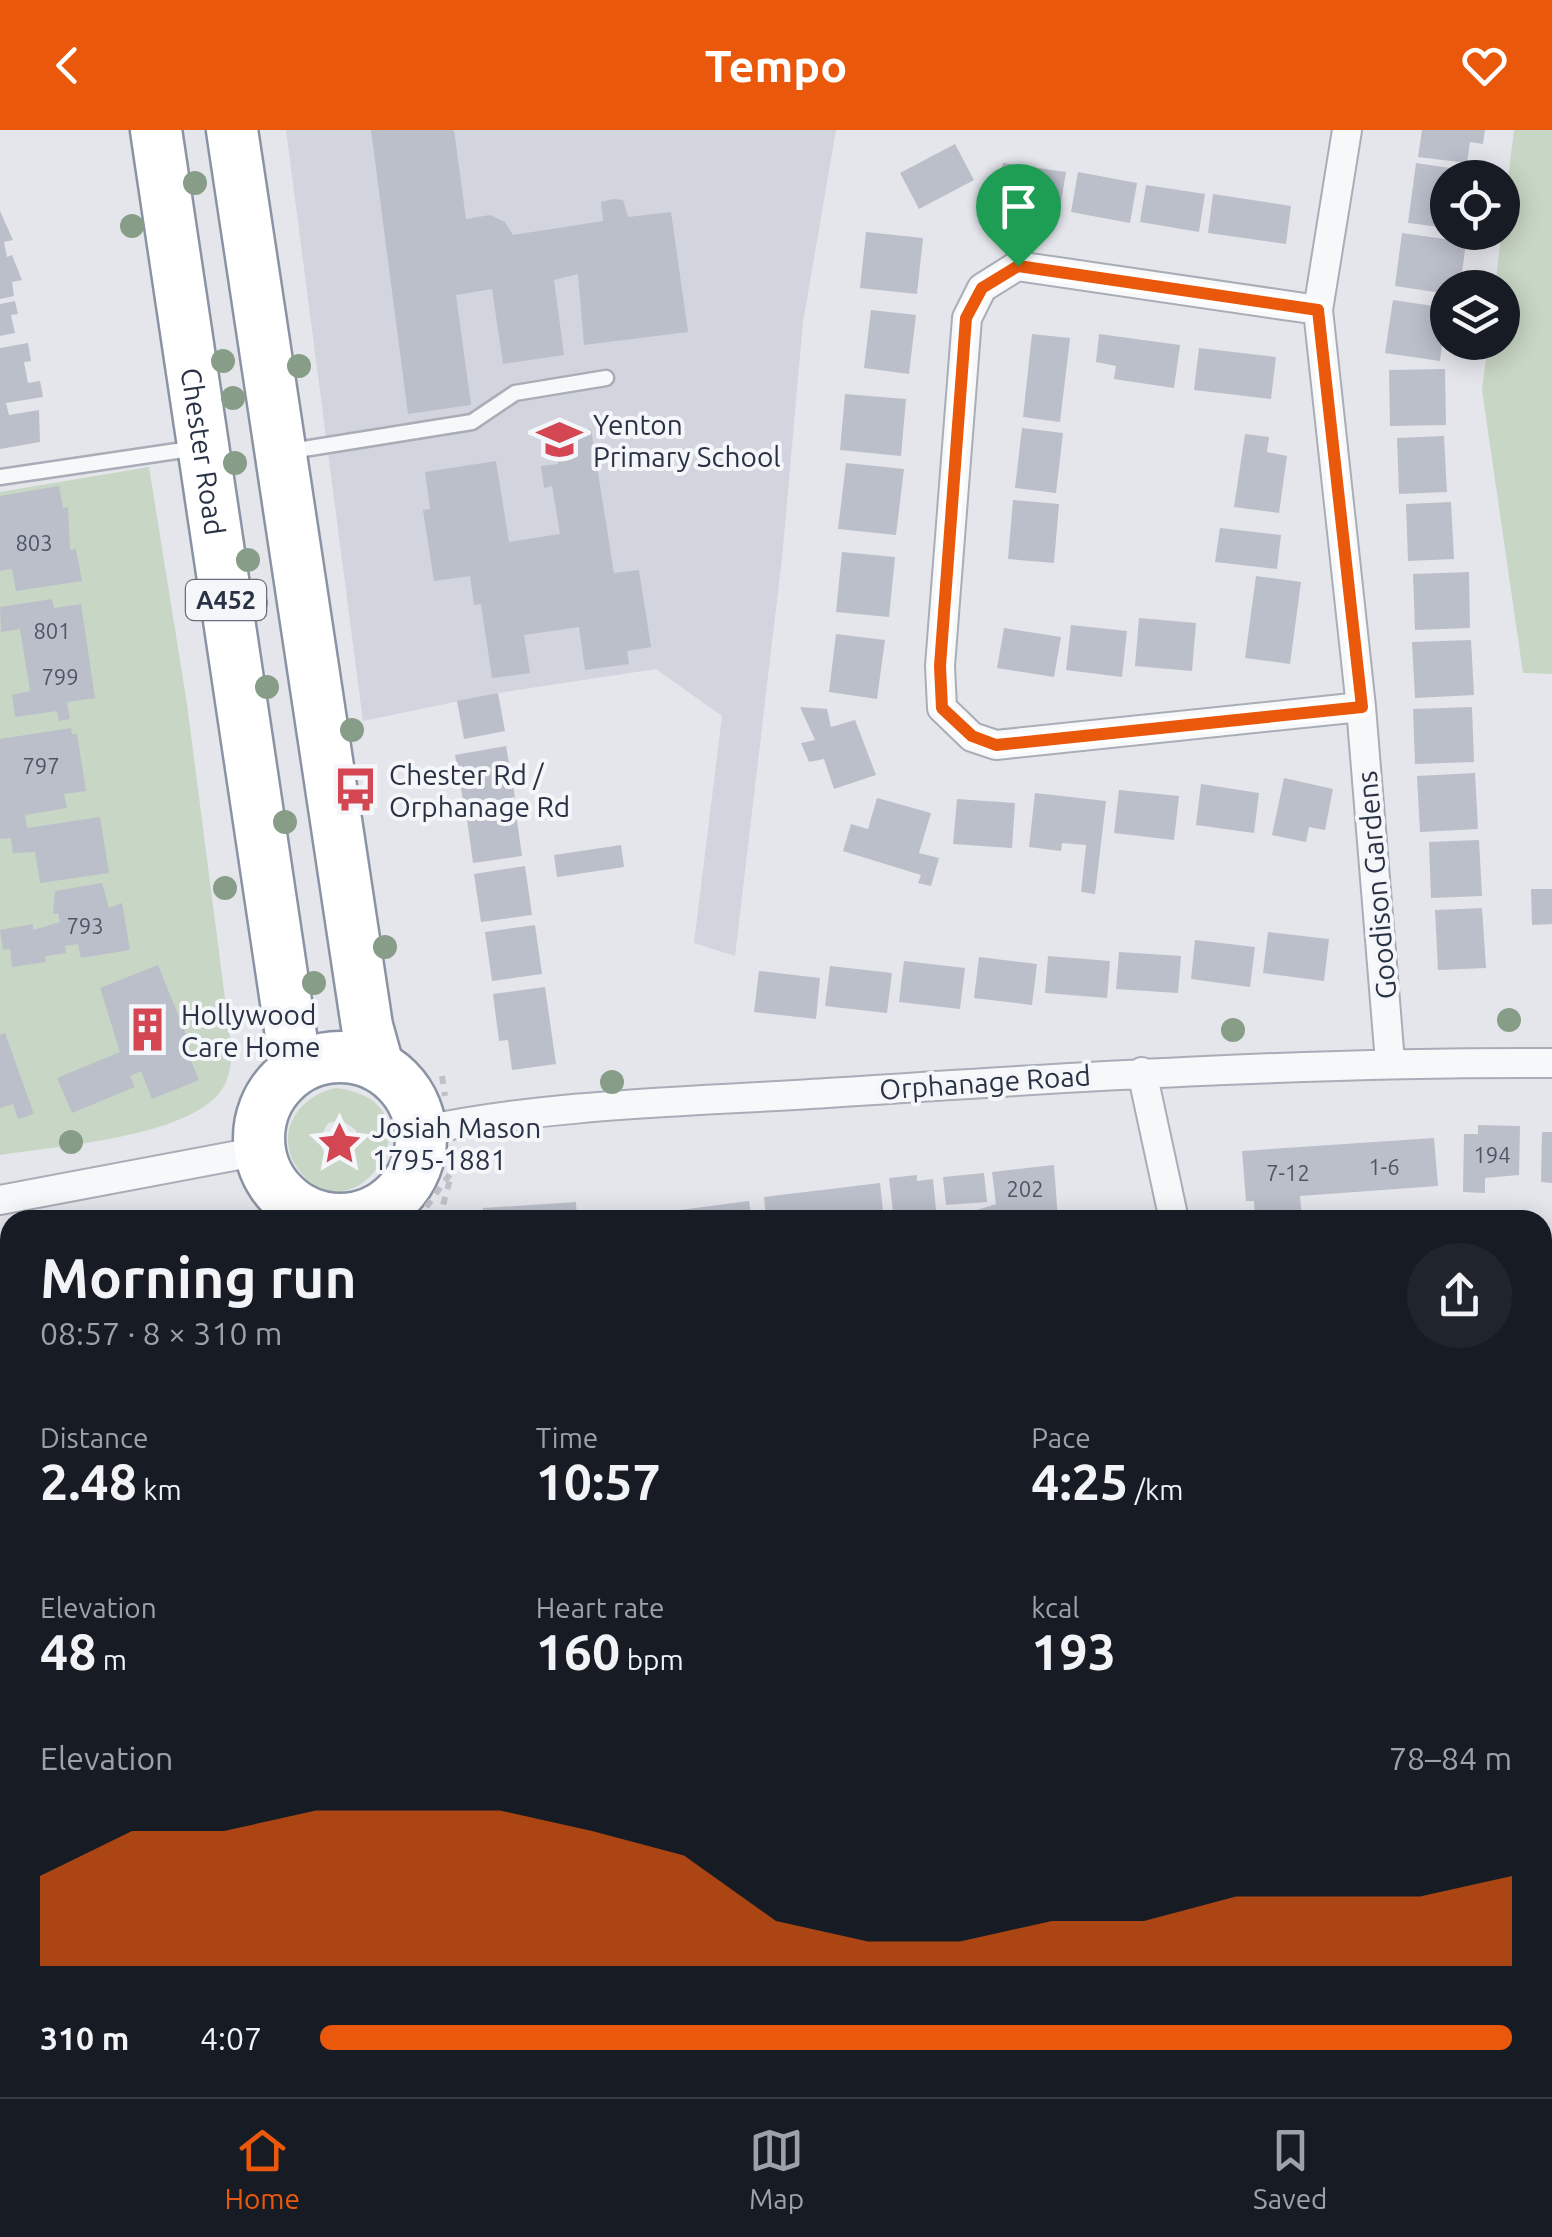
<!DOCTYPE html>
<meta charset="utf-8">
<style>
:root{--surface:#171b24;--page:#20242c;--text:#f1f3f6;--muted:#9ea1a6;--line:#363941;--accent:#ea580c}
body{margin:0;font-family:Ubuntu,sans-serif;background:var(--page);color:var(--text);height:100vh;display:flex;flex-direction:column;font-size:38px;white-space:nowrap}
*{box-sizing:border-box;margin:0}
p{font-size:32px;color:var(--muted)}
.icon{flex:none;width:55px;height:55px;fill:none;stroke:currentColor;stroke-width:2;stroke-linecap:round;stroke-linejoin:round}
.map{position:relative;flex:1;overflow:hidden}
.details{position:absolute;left:0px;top:1080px;width:1552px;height:888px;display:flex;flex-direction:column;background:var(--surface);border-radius:30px 30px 0 0;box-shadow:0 5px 25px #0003}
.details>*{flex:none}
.controls{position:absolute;left:1430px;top:30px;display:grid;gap:20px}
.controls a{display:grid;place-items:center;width:90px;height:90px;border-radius:50%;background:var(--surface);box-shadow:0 5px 25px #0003;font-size:50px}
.pin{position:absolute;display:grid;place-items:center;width:85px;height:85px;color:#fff;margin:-102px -42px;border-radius:50% 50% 50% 0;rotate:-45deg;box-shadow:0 0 10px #0007}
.pin .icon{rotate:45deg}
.round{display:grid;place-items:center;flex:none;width:105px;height:105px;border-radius:52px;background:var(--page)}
.head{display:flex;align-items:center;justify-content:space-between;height:170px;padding:0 40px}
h1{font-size:55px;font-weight:700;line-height:75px}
.metrics{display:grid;grid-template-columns:repeat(3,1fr);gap:15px;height:170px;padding:10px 40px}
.metrics div{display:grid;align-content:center}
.metrics b{font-size:50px;font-weight:700}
.metrics small{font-size:28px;font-weight:400}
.metrics p{font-size:28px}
.chart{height:280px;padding:20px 40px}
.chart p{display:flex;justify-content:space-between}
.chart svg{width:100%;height:180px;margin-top:10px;fill:var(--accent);opacity:.7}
ul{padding:0 40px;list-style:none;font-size:32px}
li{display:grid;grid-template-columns:160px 120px 1fr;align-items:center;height:75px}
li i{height:25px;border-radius:12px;background:var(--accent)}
header{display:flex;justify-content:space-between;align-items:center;height:130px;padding:0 40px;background:var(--accent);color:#fff;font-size:45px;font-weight:700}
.tab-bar{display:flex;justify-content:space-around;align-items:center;height:140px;border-top:2px solid var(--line);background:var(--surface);font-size:28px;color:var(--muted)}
.tab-bar a{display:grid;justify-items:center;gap:5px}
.tab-bar .active{color:var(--accent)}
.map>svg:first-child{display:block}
.built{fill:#d2d5de}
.green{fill:#c8d6c5;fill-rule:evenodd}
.building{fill:#bbbfca}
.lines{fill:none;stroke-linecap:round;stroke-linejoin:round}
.lane-casing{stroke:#a8adb7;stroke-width:19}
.street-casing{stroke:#a8adb7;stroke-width:32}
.highway-casing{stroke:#8a93a3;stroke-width:55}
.path{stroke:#bec1c7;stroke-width:6;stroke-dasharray:8 8;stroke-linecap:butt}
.lane{stroke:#f7f8fa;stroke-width:14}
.street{stroke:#f7f8fa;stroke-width:28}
.highway{stroke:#fff;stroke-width:50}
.tree{fill:#889d88}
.route-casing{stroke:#fff;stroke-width:20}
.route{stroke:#ea580c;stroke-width:12}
.labels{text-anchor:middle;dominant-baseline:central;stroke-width:8;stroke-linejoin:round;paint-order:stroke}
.number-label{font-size:22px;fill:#4e5666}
.shield{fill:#f4f6f9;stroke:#676e7b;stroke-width:2.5}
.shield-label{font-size:25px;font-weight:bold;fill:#2a3345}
.poi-label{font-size:28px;fill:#2a3345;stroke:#f4f6f9;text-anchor:start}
.street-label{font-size:28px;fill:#2a3345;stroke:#f4f6f9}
</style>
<header><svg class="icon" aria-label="back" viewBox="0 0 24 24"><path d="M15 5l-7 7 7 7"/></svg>Tempo<svg class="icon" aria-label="heart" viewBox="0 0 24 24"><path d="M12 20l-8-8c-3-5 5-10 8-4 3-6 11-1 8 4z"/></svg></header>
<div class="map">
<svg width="1552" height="1967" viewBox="0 0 1552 1967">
<rect width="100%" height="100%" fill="#e4e6ec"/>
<path class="built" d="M286,0H836L803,192L782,428L735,826L694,813L722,586L656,539L498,563L363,591Z"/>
<path class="green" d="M1514,0H1552V544L1523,543L1482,260L1488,213L1502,212V158L1495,157Z
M149,337L187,574L232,923C230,939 229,953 217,966C176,1008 57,1016 0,1025V362Z
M336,958C450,972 354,1117 298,1039C273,1004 298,966 336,958ZM341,990L356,1000L358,1013L352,1024L334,1028L323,1021L319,1009L328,993Z
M0,1252L5,1270L10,1273V1311L0,1333Z
M10,1528V1768L0,1751V1530Z
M0,1788L10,1814V1958H65L70,1967H0Z
M90,1958H390L392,1967H111L110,1958L91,1961Z"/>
<path class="building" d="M371,0H454L466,89L490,85L505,92L513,105L603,91L601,72L613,69L623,70L628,87L671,82L688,202L584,215L578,144L554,150L564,225L503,234L492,159L456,165L471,275L408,284Z
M1422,0H1485L1483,14L1470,12L1467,33L1418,27Z
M955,14L974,50L919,79L900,43Z
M1003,33L1066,42L1059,84L996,75Z
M1416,33L1464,40L1463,48H1448V98L1408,93Z
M1078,42L1137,53L1130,93L1071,82Z
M1146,55L1205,64L1199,102L1140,92Z
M1213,64L1291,76L1286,114L1208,103Z
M0,81L13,110L4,112L7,127L12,125L22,150L12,152L14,166L0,169Z
M866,102L923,108L917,164L860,158Z
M1402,103L1466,112L1460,158H1448V164L1395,156Z
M1393,170L1447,178L1440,231L1385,223Z
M15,171L18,184L11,185L15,203L0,206V174Z
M871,180L916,185L909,244L864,238Z
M1032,204L1070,208L1060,292L1023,287Z
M1099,204L1180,215L1174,258L1114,249L1116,236L1096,232Z
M28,213L31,231L24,232L28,253L40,251L43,267L6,273L9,285L39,280L40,312L0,319V218Z
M1199,218L1276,227L1271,269L1194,260Z
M1445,239L1446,295L1390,296L1389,240Z
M845,264L906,269L901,326L840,320Z
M1022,298L1063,303L1056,363L1015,358Z
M591,299L614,443L639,440L651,517L627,521L629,534L585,540L579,497L524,505L530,543L492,548L481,474L474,475L470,446L434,451L423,380L430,379L425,342L496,331L509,412L560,404L552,356L544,358L541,336L558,334L554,305Z
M1245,304L1269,307L1267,322L1287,326L1279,383L1234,377Z
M1444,306L1447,362L1399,364L1397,308Z
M846,333L904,339L896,405L838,399Z
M59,356L63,378L68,377L70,420L76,419L82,451L16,461L12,439L0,441V366Z
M1013,370L1059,374L1054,433L1008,429Z
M1451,372L1454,429L1408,431L1406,374Z
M1220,398L1281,405L1277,439L1215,432Z
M842,422L895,427L889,487L836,482Z
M1469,442L1470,498L1415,500L1413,444Z
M1256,446L1301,452L1290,534L1245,528Z
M52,469L54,478L81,474L95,568L67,572L70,589L59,591L57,581L15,587L12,565L30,561L20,499L1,502L0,477Z
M1139,488L1196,493L1192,541L1135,536Z
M1071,495L1127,501L1122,547L1066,540Z
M1004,498L1061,507L1054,547L997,538Z
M836,504L885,510L877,569L829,562Z
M1471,510L1474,565L1415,568L1412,512Z
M498,563L505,601L464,609L457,571Z
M800,577L827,579L831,597L855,590L876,645L834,659L824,629L809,632L801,613L815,610Z
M1472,577L1474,632L1415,634L1413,579Z
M71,598L72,604H77L86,661L64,664L67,678L25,685L27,698L100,687L109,743L40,753L35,722L13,723L11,708L0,709V609Z
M506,616L515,667L464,676L455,625Z
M1475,643L1478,699L1420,702L1417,646Z
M1284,648L1333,659L1325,700L1309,697L1306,712L1272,705Z
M1201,654L1259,663L1254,703L1196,695Z
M1119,660L1179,666L1174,710L1114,703Z
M1035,663L1106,671L1095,764L1081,762L1086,715L1062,713L1061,721L1029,717Z
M877,668L931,683L919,723L939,728L931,756L918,753L921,745L843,721L851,694L868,699Z
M957,669L1015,673L1012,718L953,714Z
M515,676L522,726L473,733L466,682Z
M1479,710L1482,766L1431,768L1429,712Z
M621,715L624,737L557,747L554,725Z
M525,736L532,785L481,792L474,744Z
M102,753L109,778L122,773L130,820L81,828L78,814L65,816L66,823L45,826L46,832L12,837L10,819L3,820L0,800L33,794V800L60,792L58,783L53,784L55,761Z
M1531,759H1552V794L1532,795Z
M1482,778L1486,838L1438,840L1435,780Z
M535,795L542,844L492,851L485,802Z
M1268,802L1329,809L1324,851L1263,843Z
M1195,810L1255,817L1250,857L1191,849Z
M1119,822L1181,826L1178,863L1116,859Z
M1048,826L1110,831L1107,868L1045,863Z
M979,827L1037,834L1032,875L974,868Z
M904,831L965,838L960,879L899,872Z
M158,835L190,914L185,916L199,950L152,969L141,941L130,946L135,957L72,983L57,948L120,922L100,858Z
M830,836L892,843L887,883L825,876Z
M759,841L820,848L816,889L754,882Z
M545,857L556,934L512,940L508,910L499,911L493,864Z
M5,903L34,984L18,989L13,974L0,978V905Z
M1478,995L1520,996L1519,1045L1485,1048V1063L1463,1062L1464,1004H1478Z
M1542,1002H1552V1053L1541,1052Z
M1434,1008L1438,1056L1300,1066L1302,1090H1255L1254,1071H1246L1242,1021Z
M1054,1035L1058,1090H972L971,1082L996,1074L992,1042Z
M984,1043L987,1072L946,1075L943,1047Z
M917,1045V1051L933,1049L937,1090H894L889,1048Z
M880,1053L884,1090H766L764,1067Z
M749,1071L752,1090H682L680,1080Z
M576,1072L577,1090H484L483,1078Z
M655,1081L656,1087L674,1085V1090H602Z
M1552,1914V1957L1542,1959V1916Z
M226,1958H353L354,1967H219L218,1959Z
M630,1958H686L687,1964L714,1958L716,1967H622L621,1960Z
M1192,1958H1286L1288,1967H1194Z
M1438,1958H1541L1542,1959L1504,1967H1439Z"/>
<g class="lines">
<defs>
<path id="lane" d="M291,321L472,292L515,263L606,248
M0,347L197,318
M0,1210L10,1216
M558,1958L560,1967"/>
<path id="street" d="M1347,0L1318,180L1361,577L1390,932
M1318,180L1017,136L982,158L967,188L940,536L942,578L972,607L996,615L1361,577
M1142,942L1174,1090
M421,1001C553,973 692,972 827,963C1069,947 1309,932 1552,933
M0,1070L260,1021
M1358,1958L1360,1967"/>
<g id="highway">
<path id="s1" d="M156,0L296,939"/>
<path d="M232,0L367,896L378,936"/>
<circle cx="340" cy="1008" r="81"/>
<path d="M431,1958L433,1967"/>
<path d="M504,1958L505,1967"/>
</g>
</defs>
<use href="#lane" class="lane-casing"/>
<use href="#street" class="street-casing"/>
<use href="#highway" class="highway-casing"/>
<path class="path" d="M442,946L445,966
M417,1090L453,1040L451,1023
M439,1090L451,1046
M0,1245L10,1253
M0,1347L10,1325
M0,1773L10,1795
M75,1958L79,1967"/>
<use href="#lane" class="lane"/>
<use href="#street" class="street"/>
<use href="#highway" class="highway"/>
</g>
<g class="tree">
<circle cx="195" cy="53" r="12"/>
<circle cx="132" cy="96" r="12"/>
<circle cx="223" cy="231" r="12"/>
<circle cx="299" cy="236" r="12"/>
<circle cx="233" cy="268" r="12"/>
<circle cx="235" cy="333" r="12"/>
<circle cx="248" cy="430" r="12"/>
<circle cx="256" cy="473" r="12"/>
<circle cx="267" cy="557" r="12"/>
<circle cx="352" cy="600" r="12"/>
<circle cx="285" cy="692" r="12"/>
<circle cx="225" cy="758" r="12"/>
<circle cx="385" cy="817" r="12"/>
<circle cx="314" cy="853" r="12"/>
<circle cx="1509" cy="890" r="12"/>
<circle cx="1233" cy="900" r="12"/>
<circle cx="612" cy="952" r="12"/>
<circle cx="71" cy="1012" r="12"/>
</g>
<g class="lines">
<defs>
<path id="route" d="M1018,136L1318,180L1362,577L996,615L972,606L942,578L940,536L966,188L982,158Z"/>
</defs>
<use href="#route" class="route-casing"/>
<use href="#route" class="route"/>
</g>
<defs>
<symbol id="school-bare" viewBox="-9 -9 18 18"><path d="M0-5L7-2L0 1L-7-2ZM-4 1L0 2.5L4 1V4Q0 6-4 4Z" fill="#d34652" stroke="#f4f6f9" stroke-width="2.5" paint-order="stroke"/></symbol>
<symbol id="bus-bare" viewBox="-9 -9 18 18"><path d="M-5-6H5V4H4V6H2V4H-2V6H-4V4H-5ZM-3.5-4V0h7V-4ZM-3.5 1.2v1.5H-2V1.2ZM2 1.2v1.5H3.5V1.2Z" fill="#d34652" stroke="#f4f6f9" stroke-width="2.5" paint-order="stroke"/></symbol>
<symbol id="building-bare" viewBox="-9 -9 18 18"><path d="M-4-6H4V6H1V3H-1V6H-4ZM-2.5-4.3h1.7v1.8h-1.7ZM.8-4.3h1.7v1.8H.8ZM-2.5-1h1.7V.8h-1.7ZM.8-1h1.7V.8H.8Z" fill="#d34652" stroke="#f4f6f9" stroke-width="2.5" paint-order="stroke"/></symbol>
<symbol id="sight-bare" viewBox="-9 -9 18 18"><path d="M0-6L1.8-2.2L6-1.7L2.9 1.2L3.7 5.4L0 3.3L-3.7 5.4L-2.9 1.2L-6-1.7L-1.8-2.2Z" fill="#d34652" stroke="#f4f6f9" stroke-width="2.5" paint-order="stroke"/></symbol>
</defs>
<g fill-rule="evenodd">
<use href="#school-bare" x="528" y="278" width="63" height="63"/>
<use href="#bus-bare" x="324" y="628" width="63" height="63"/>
<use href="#building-bare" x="116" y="868" width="63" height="63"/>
<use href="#sight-bare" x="308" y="982" width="63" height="63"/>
</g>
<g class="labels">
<g class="number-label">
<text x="34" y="412">803</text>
<text x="52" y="500">801</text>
<text x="60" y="546">799</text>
<text x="41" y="635">797</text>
<text x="85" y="795">793</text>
<text x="1492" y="1024">194</text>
<text x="1384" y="1036">1-6</text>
<text x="1288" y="1042">7-12</text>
<text x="1025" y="1058">202</text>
</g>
<rect class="shield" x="186" y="450" width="80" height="40" rx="8"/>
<g class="shield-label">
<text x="226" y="470">A452</text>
</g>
<g class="poi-label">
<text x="593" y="294">Yenton<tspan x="593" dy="32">Primary School</tspan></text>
<text x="389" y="644">Chester Rd /<tspan x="389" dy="32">Orphanage Rd</tspan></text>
<text x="181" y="884">Hollywood<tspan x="181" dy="32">Care Home</tspan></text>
<text x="372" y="997">Josiah Mason<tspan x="372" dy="32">1795-1881</tspan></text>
</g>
<g class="street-label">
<text stroke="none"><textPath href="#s1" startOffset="325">Chester Road</textPath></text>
<text transform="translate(1376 755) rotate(-95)">Goodison Gardens</text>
<text transform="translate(985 952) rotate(-4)">Orphanage Road</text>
</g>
</g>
</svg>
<div class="controls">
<a><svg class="icon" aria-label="locate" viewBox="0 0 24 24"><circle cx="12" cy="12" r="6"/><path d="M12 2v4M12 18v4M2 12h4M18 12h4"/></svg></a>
<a><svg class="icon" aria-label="layers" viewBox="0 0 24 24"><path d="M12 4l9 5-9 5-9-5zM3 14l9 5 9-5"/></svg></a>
</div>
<div class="pin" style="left:1018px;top:136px;background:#1e9e55"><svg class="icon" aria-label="arrive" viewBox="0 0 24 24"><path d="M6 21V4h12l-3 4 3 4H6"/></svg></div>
<section class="details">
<div class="head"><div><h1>Morning run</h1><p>08:57 · 8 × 310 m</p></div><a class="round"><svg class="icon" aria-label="share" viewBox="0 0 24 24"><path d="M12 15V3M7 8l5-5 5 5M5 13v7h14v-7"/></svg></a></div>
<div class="metrics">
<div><p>Distance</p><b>2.48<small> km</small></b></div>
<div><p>Time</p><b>10:57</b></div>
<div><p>Pace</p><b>4:25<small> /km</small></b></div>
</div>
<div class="metrics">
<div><p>Elevation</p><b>48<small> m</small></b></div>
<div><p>Heart rate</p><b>160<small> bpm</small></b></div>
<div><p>kcal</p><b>193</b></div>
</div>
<div class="chart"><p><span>Elevation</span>78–84 m</p>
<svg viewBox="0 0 160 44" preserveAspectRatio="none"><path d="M0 44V22L10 11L20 11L30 6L40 6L50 6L60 11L70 17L80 33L90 38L100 38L110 33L120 33L130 27L140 27L150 27L160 22V44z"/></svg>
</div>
<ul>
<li><b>310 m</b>4:07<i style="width:100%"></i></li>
</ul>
</section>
</div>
<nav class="tab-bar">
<a class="active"><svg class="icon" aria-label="home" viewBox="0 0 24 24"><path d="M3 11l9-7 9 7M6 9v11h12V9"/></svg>Home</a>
<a><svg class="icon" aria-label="map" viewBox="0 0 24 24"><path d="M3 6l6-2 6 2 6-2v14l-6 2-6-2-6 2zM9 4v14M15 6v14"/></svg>Map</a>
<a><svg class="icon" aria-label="saved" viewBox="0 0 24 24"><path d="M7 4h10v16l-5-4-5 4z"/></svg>Saved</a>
</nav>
